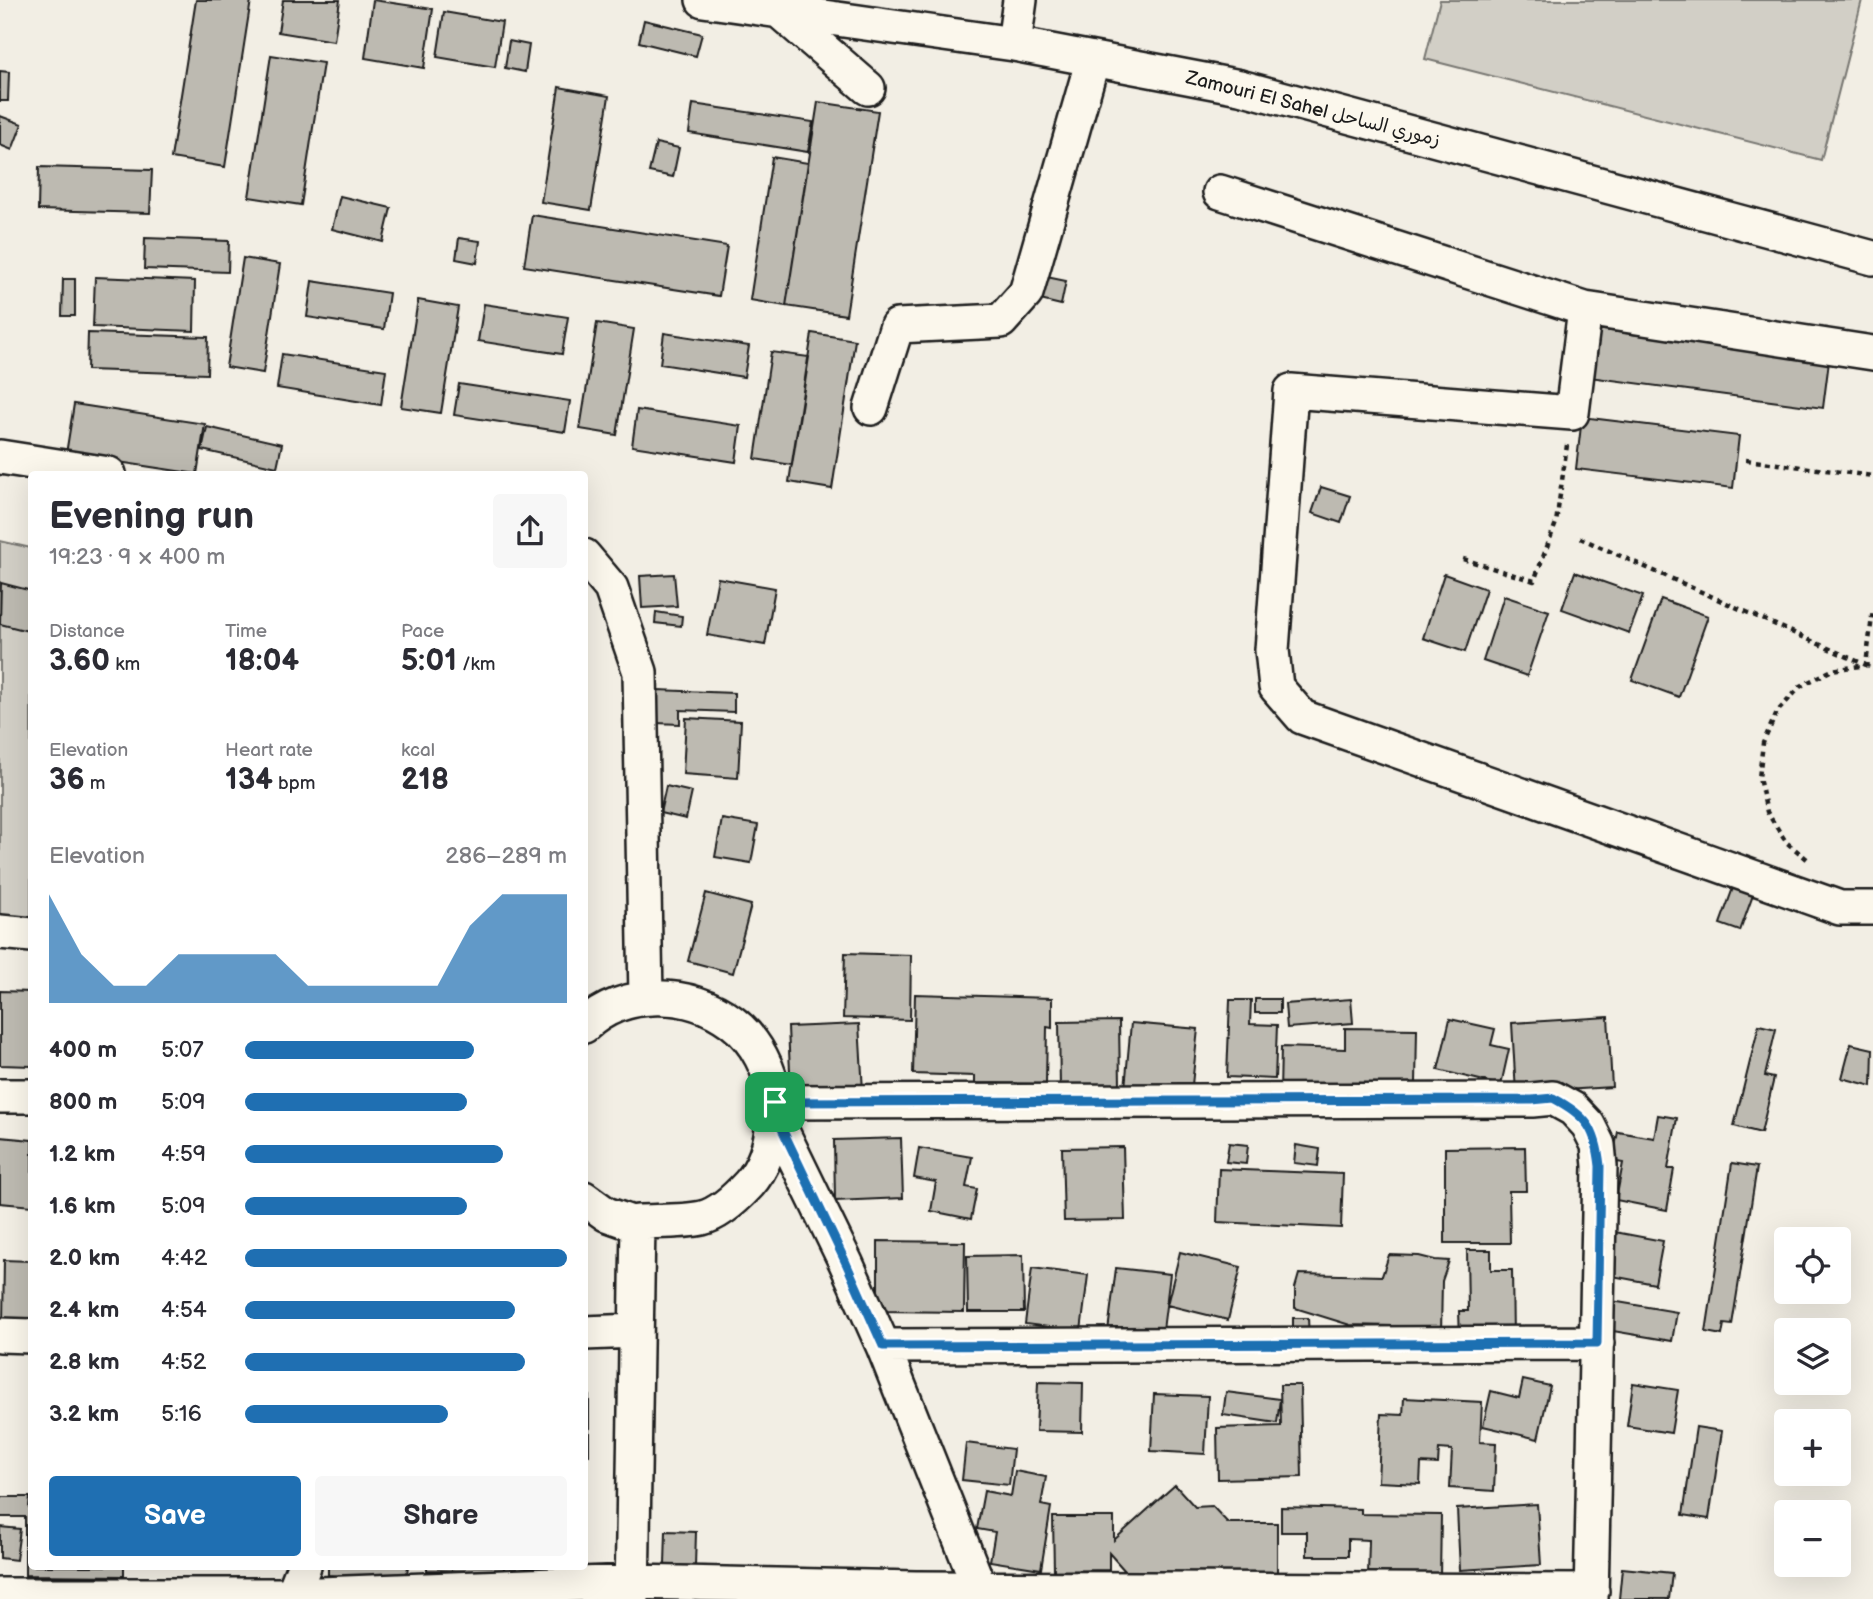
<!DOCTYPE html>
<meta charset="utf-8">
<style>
:root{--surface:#fff;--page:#f7f7f7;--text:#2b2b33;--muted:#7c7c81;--accent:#1f6fb2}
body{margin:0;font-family:"Balsamiq Sans","Playpen Sans Arabic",sans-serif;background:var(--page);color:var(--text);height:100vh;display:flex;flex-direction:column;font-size:26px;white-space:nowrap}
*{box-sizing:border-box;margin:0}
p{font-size:23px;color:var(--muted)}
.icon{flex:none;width:38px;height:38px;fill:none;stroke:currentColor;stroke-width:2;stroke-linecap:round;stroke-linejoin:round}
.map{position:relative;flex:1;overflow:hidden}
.drawer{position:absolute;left:28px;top:471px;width:560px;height:1099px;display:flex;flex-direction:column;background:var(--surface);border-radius:7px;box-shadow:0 7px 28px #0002}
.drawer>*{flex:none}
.tools{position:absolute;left:1774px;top:1227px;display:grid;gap:14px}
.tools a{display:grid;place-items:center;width:77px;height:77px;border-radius:7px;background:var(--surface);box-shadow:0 7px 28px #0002;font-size:35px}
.pin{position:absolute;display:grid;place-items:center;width:60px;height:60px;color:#fff;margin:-30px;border-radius:14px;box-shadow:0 4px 10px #0006}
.round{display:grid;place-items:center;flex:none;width:74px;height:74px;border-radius:7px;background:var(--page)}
.summary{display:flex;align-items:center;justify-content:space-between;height:119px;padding:0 21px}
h1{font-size:38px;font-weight:700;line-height:52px}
.figures{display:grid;grid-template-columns:repeat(3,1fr);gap:10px;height:119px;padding:7px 21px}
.figures div{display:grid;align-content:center}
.figures b{font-size:30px;font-weight:700}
.figures small{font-size:19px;font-weight:400}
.figures p{font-size:19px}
.chart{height:196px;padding:14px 21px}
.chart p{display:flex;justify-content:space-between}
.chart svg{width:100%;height:126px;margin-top:7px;fill:var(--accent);opacity:.7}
.primary-button{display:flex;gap:14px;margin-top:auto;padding:14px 21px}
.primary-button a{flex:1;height:80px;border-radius:7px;background:var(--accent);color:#fff;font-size:28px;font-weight:700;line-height:80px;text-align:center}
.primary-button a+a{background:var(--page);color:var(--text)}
ul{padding:0 21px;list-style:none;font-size:23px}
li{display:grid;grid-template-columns:112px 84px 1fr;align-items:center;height:52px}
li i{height:18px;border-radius:9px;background:var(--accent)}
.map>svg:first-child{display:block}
.green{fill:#d2cfc6;stroke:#777671;stroke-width:2}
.building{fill:#bdbab1;stroke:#1c1c1c;stroke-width:2}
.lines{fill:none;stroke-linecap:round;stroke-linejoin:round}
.minor-casing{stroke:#1c1c1c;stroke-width:38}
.path{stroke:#1c1c1c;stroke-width:4.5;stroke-dasharray:5 5;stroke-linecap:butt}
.minor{stroke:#fbf7ec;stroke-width:33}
.route-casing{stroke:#fff;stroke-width:14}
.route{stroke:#1f6fb2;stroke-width:9}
.labels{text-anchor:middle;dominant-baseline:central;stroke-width:6;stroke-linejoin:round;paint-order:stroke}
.street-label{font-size:19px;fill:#1c1c1c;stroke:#fbf7ec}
</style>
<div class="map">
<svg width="1873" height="1599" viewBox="0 0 1873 1599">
<rect width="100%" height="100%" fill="#f2eee4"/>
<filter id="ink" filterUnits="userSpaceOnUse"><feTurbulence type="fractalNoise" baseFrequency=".0143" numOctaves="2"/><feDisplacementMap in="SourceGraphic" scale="14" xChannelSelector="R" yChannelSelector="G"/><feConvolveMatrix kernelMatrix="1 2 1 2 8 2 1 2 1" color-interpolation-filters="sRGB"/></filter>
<g filter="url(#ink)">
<path class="green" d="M1440,0H1862L1821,160L1425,59Z
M0,541L31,548V950H0Z"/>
<path class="building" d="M196,0H251L225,167L171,158Z
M283,0H340L334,41L278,32Z
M373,0L433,9L424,68L365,58Z
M444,12L502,22L495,67L437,57Z
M644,20L702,34L696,56L639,42Z
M509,41L529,45L525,72L505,68Z
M271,55L323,63L301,205L249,197Z
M0,71L9,72L8,101H0Z
M559,87L609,96L591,210L541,202Z
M818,102L878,111L846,315L786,306Z
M693,104L813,122L808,152L689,133Z
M0,116L22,124L12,150L0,145Z
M656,143L679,148L673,177L649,172Z
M772,157L808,163L786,306L750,300Z
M39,167L152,170L150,213L38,210Z
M340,196L391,208L383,242L332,229Z
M532,215L727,246L719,296L524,266Z
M145,238L229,241L228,272L144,269Z
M459,238L480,241L477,263L456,259Z
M243,258L280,264L263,373L226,367Z
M1037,275L1066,281L1061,305L1032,298Z
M95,277L195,281L194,331L93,327Z
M63,279H75V316H62Z
M312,281L389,293L384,329L307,317Z
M418,300L458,307L441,413L401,407Z
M484,304L568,317L562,354L478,341Z
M597,323L634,329L617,435L580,429Z
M1596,329L1829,361L1823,408L1589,377Z
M88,333L208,337L207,374L87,370Z
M664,333L749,346L744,377L660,364Z
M812,333L855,340L832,489L789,482Z
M771,352L809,357L792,465L755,459Z
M282,354L386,370L381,405L277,388Z
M459,384L570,401L565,432L454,415Z
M74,404L205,424L197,474L66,454Z
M637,410L741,426L736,462L632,446Z
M1582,417L1739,436L1733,488L1576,469Z
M207,427L282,444L277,467L202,450Z
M1321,487L1350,496L1341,523L1312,513Z
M1575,572L1643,596L1629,633L1562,609Z
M674,574L677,606L642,608L640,576Z
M1444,574L1486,589L1465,652L1423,638Z
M718,578L775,588L765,645L707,635Z
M1,583L32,591V632L0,624Z
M1504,596L1549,611L1527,676L1483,661Z
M1661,599L1708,616L1679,697L1632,680Z
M656,612L682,616L681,626L655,623Z
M657,690L734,693V712L680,710V724L656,723Z
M686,718L741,721L738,778L683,774Z
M666,786L692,792L686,819L660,813Z
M722,819L758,825L751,863L715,857Z
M1733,888L1753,895L1740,931L1720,924Z
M706,893L751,905L733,973L688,961Z
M845,953L911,955L910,1020L843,1018Z
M0,991L32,992V1066L0,1065Z
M915,994L1052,998V1028L1047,1027L1046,1084L975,1083V1076L913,1074Z
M1255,999H1280V1013H1255Z
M1351,999L1353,1023L1287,1028L1285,1004Z
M1230,1000H1251L1250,1024L1277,1025L1275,1079L1227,1077Z
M1608,1017L1612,1087L1516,1093L1512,1023Z
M1450,1019L1495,1029L1491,1045L1509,1049L1501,1085L1438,1070Z
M1119,1021L1120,1086L1060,1087L1059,1022Z
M1131,1023L1198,1029L1191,1094L1125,1088Z
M859,1024L863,1091L791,1094L788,1027Z
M1759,1025L1776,1029L1765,1076L1774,1078L1761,1133L1734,1126Z
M1345,1028L1417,1029L1416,1084L1352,1083V1096L1280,1093L1281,1047L1345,1049Z
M1851,1044L1873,1049L1872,1086L1842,1078Z
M1658,1115L1677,1118L1668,1169H1674L1667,1210L1616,1200L1623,1163L1612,1161L1618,1132L1654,1138Z
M0,1137L32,1140V1206L0,1203Z
M901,1138L903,1198L835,1201L834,1140Z
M1229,1143L1248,1145L1246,1164L1226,1162Z
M1296,1145L1320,1149L1318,1166L1294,1163Z
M1123,1147L1125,1220L1064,1221L1062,1148Z
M1525,1147L1526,1191H1509L1510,1243H1445V1148Z
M919,1148L972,1157L966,1187L977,1189L971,1219L931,1211L936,1182L914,1178Z
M1732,1163L1757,1167L1732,1325L1724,1324L1722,1335L1706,1332Z
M1219,1169L1343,1174L1341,1228L1217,1222Z
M1615,1232L1663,1241L1655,1284L1607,1275Z
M30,1238H32V1323H3L4,1260L30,1261Z
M878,1241L965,1242L964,1312L878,1311Z
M1467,1250H1491V1270H1512L1513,1337L1460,1338L1459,1311H1468Z
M1180,1252L1241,1267L1228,1320L1167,1305Z
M1023,1255L1024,1312H968L967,1256Z
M1389,1255L1419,1256L1435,1260L1449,1261L1442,1281L1441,1333L1391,1332V1326L1350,1325L1295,1308V1288L1299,1274L1382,1276Z
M1032,1268L1088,1275L1081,1331L1025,1324Z
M1116,1268L1170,1274L1162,1338L1108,1331Z
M1612,1301L1677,1312L1672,1341L1607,1330Z
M1293,1318H1308L1309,1338L1293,1339Z
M1523,1380L1550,1386L1538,1439L1483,1426L1491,1391L1519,1398Z
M1038,1382L1083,1383L1082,1432L1036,1431Z
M1633,1383L1678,1390L1671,1433L1627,1426Z
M584,1385H589V1455H584Z
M1280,1385H1300L1302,1477L1218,1479L1217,1428L1281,1426Z
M1226,1392L1280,1399L1277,1423L1223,1415Z
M1154,1394L1208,1396L1205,1454L1151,1451Z
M1404,1398L1482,1402L1480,1442L1496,1443L1494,1491L1450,1488L1452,1450L1439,1449L1438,1464L1421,1463L1420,1484L1378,1482L1381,1414L1403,1415Z
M1696,1427L1722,1431L1709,1519L1683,1515Z
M966,1443L1013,1449L1009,1485L962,1480Z
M1015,1471L1046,1477L1041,1505L1051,1507L1041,1569L990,1561L995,1532L977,1529L984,1491L1011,1496Z
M1175,1485L1195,1507L1212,1506L1228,1523H1277V1584L1125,1583V1571L1109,1553V1570L1054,1571L1053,1517H1114V1540Z
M0,1497H30L29,1507H32V1566H124V1576L25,1575V1517H0Z
M1537,1504L1541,1565L1460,1570L1457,1509Z
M1281,1507L1361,1509V1514L1441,1515L1440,1577L1368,1576L1369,1540L1348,1539V1556H1307V1532H1281Z
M0,1527L20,1529L16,1560L0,1558Z
M666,1531L696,1532L695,1566L665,1565Z
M328,1566H408L406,1582L328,1575Z
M427,1566H504V1572L427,1570Z
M1622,1568L1672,1573L1669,1599H1619Z"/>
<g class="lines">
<defs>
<path id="minor" d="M703,0L1014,44L1240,87L1873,258
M779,11L868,88
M1014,44L1020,0
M1220,192L1585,309
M1873,353L1585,309L1572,413L1291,391L1272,650L1276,687L1302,717L1840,908H1873
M871,408L897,326L1001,321L1026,293L1093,59
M0,457L109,474
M584,556L611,588L640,672L646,998
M0,932L32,935
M584,1026C624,988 690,990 732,1022C756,1040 771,1071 775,1100C775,1107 773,1114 773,1121C771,1145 765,1166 749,1184C737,1197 719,1214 702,1218C685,1222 656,1221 638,1222L637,1225L606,1214L584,1198
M0,1096H32
M775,1102L1532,1100L1553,1098L1573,1109L1588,1125L1598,1145L1600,1166L1591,1599
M773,1113L846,1263L883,1346L984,1599
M584,1333L636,1331
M0,1335L32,1336
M883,1346L1597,1343
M0,1595H293L633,1582L916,1588L1592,1591
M291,1599L304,1566
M632,1599L638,1222"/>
</defs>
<use href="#minor" class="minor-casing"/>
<path class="path" d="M1746,460L1873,476
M1580,538L1866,665L1873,609
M1463,559L1534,581L1556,523L1567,445
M1807,859L1786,842L1767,812L1759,778L1763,743L1777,712L1801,686L1832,670L1866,665L1873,666"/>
<use href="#minor" class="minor"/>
</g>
</g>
<g class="lines" filter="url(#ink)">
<defs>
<path id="route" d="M1553,1098C1587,1116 1596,1129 1600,1166L1597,1343L883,1346L846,1263L774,1112L775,1102L1532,1100Z"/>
</defs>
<use href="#route" class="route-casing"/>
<use href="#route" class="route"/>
</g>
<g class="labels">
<g class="street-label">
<text transform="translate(1313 109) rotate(14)">Zamouri El Sahel زموري الساحل</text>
</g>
</g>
</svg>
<div class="tools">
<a><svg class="icon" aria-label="locate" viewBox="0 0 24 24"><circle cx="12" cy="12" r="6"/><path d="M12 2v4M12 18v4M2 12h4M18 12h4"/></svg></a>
<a><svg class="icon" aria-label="layers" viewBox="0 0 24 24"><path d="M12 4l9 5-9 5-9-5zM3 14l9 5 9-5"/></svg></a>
<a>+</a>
<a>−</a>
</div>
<div class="pin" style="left:775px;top:1102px;background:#1e9e55"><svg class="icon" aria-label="arrive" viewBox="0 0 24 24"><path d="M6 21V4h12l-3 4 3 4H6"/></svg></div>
<section class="drawer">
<div class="summary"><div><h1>Evening run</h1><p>19:23 · 9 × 400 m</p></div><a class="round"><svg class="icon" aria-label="share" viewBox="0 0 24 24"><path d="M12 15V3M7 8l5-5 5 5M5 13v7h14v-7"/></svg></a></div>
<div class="figures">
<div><p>Distance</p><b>3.60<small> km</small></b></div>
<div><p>Time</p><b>18:04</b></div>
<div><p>Pace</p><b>5:01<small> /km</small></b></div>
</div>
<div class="figures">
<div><p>Elevation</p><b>36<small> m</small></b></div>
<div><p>Heart rate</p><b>134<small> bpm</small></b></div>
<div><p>kcal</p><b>218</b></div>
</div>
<div class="chart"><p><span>Elevation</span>286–289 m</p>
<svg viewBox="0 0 160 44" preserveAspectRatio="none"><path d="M0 44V6L10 27L20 38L30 38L40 27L50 27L60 27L70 27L80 38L90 38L100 38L110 38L120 38L130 17L140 6L150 6L160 6V44z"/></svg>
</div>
<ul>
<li><b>400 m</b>5:07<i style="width:71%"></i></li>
<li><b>800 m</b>5:09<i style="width:69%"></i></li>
<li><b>1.2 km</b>4:59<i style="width:80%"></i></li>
<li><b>1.6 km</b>5:09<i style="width:69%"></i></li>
<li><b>2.0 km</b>4:42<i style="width:100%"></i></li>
<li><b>2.4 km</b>4:54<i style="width:84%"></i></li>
<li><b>2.8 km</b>4:52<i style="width:87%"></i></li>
<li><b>3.2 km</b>5:16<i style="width:63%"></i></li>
</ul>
<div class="primary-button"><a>Save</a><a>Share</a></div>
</section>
</div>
